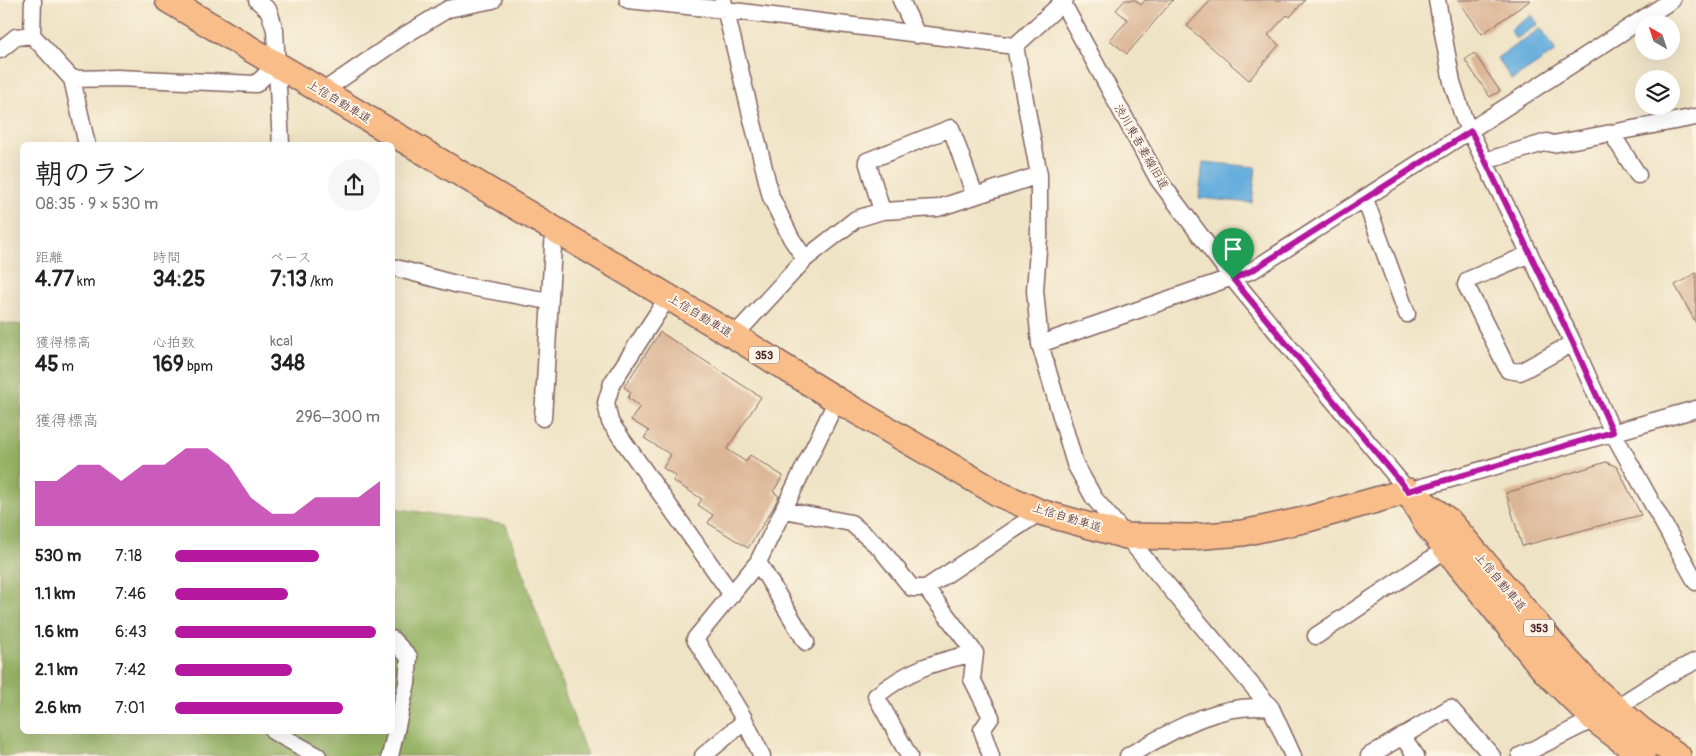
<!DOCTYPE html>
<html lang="ja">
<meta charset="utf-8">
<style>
:root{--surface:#fff;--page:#f6f6f6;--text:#222;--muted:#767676;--accent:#b5179e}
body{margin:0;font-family:Pangolin,"Klee One",sans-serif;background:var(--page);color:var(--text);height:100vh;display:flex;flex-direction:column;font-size:19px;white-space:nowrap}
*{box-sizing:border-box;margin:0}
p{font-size:16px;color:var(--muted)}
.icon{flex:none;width:28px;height:28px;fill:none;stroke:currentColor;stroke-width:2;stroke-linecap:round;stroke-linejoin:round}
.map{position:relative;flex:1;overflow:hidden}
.panel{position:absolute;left:20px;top:142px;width:375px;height:592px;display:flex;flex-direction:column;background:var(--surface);border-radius:8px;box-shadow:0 5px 20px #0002}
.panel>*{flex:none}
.needle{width:32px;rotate:321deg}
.fabs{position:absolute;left:1635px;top:15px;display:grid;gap:10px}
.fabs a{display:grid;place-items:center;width:45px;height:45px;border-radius:50%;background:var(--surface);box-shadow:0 5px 20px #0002;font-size:25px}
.pin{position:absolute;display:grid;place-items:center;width:42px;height:42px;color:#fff;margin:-51px -21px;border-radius:50% 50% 50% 0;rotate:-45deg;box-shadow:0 0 5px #0007}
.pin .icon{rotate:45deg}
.round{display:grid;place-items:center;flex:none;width:52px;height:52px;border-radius:26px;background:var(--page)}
.head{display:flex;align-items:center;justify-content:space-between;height:85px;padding:0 15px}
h1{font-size:28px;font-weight:800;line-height:38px}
.stats{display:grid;grid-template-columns:repeat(3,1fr);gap:8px;height:85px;padding:5px 15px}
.stats div{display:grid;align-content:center}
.stats b{font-size:21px;font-weight:800}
.stats small{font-size:14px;font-weight:400}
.stats p{font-size:14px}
.chart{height:140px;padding:10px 15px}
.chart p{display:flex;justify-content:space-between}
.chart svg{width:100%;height:90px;margin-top:5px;fill:var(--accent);opacity:.7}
ul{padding:0 15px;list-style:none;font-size:16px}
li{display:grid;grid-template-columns:80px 60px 1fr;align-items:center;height:38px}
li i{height:12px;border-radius:6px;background:var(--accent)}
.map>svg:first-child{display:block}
.forest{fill:#97b466;stroke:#706a48}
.water{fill:#66aedd;stroke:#586684}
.building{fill:#dbb696}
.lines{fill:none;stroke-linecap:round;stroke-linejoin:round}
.minor-casing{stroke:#846461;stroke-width:19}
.highway-casing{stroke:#846461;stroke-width:28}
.minor{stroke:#fff;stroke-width:16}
.highway{stroke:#f8bd89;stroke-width:25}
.route-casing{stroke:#fff;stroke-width:10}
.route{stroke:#b5179e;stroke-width:6}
.labels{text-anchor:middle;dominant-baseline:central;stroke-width:4;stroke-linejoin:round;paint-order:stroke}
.shield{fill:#fcf5e5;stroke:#7f5f63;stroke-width:1}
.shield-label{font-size:11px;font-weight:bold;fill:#4a1f2b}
.street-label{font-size:12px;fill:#4a1f2b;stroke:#fcf5e5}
</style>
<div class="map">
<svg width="1696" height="756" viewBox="0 0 1696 756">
<rect width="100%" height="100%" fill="#fcf5e5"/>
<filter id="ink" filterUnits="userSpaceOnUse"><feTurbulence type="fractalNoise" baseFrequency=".02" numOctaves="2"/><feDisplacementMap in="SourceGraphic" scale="10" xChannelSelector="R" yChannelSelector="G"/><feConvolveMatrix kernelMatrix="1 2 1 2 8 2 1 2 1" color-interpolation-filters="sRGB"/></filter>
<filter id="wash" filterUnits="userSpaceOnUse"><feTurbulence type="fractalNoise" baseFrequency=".0096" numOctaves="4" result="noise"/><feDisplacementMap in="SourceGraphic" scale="20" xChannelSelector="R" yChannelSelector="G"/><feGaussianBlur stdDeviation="1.12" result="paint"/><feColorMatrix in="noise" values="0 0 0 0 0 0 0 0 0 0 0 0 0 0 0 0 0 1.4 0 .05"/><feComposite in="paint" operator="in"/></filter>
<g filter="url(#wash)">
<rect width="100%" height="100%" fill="#efe3c5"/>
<path class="forest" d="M0,323L22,325V732H392L393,508L506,525L587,756H0Z"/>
<path class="water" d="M1532,15L1538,24L1516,39L1510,30Z
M1541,28L1556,51L1512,80L1497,58Z
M1203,162L1256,167L1252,203L1199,198Z"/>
<g id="blocks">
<path class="building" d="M1125,0H1135L1141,5L1145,0H1173L1127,54L1110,40L1128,20L1116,10Z
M1211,0H1305L1290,17L1287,15L1268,35L1279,45L1249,80L1187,26Z
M1458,0H1531L1482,34Z
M1474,53L1500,91L1490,97L1465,60Z
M1696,273V323L1675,285Z
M660,332L761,397L727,449L746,462L750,455L783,476L773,492L779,496L772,510L748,548L708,523L713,515L698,505L702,499L673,481L676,476L663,468L671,455L644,438L649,431L631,420L640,406L628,398L631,392L624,387Z
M1606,462L1617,467L1641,515L1522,546L1506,493Z"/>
</g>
</g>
<g filter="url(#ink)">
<use href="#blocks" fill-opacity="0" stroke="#846461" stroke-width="1"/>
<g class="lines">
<defs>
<path id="minor" d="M33,0L32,35L72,79L87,145
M257,0L269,11L275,30L281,145
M628,0L726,10L1015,46L1065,0
M723,0L771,197L791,238L805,259
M901,0L917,35
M1061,0L1158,179L1233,279L1408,491L1696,409
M1437,0L1452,82L1464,119L1573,343L1613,433L1696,582
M1015,46L1039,175V237L1035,290L1040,344L1075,464L1094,498L1271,708L1293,756
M0,50L16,37L32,35
M72,79L117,78L256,84L277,64
M322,92L402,37L448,9L493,0
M1615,134L1617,142L1638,175
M1485,161L1547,142L1553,144L1696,117
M1365,199L1407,314
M882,211L867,161L951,128L975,196
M1530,254L1468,280L1466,285L1508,370L1520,372L1573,343
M392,267L459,285L549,301
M668,297L612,383L606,403L610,422L732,595
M734,336L805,259L856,219L882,211L938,208L1039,175
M1040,344L1253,270L1672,0
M543,418L554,229
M784,510L851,523L880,548L912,588H926L1040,512
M758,562L806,642
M926,588L975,653L972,679L991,717L982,730L991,756
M1316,636L1446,549
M274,732L318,756
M1402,736L1416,756
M390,756L407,683L409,657L392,639
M703,756L745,721
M762,756L743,717L695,639L758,562L837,400
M909,756L876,696C910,669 934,662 975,653
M1128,756C1172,731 1219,701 1271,708
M1369,756L1450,708L1492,756
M1520,756L1614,709L1664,677L1696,661"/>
<path id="highway" d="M168,0L734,336L837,400L999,494L1040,512L1126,536L1191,537L1243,533L1308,519L1408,491
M1408,491L1449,521L1566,659L1593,688L1641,730L1678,756
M1412,498L1428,526L1544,670L1594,719L1642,756"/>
</defs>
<use href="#minor" class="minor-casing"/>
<use href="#highway" class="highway-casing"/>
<use href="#minor" class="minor"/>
<use href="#highway" class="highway"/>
</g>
</g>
<g class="lines" filter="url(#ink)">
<defs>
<path id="route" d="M1471,131L1573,343L1613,432L1408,491L1233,279L1253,270Z"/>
</defs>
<use href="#route" class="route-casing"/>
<use href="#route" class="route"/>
</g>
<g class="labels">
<g class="shield">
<rect x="749" y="346.5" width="30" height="17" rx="4"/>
<rect x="1524" y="619.5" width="30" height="17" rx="4"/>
</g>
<g class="shield-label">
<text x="764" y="355">353</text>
<text x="1539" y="628">353</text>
</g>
<g class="street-label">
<text transform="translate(339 102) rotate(31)">上信自動車道</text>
<text transform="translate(1141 147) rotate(60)">渋川東吾妻線旧道</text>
<text transform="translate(700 316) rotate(31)">上信自動車道</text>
<text transform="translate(1067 518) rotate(17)">上信自動車道</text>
<text transform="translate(1500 582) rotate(50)">上信自動車道</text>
</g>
</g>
</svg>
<div class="fabs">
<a><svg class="needle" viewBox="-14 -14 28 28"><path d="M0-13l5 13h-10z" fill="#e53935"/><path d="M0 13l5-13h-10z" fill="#767676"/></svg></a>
<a><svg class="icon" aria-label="layers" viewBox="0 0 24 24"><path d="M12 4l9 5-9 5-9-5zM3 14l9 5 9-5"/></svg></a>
</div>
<div class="pin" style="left:1233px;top:279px;background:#1e9e55"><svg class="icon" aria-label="arrive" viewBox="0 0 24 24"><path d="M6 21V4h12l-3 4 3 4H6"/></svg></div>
<section class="panel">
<div class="head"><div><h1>朝のラン</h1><p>08:35 · 9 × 530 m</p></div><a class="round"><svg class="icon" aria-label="share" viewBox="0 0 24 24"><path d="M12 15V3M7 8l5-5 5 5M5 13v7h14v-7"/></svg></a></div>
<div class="stats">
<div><p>距離</p><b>4.77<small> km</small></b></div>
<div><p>時間</p><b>34:25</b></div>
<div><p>ペース</p><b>7:13<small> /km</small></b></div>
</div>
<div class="stats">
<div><p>獲得標高</p><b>45<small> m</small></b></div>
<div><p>心拍数</p><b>169<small> bpm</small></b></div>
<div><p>kcal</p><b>348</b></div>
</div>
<div class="chart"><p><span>獲得標高</span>296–300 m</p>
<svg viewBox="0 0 160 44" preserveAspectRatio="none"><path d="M0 44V22L10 22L20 14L30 14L40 22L50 14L60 14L70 6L80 6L90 14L100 30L110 38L120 38L130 30L140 30L150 30L160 22V44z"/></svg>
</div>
<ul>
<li><b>530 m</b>7:18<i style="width:70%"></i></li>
<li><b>1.1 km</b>7:46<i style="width:55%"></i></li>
<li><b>1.6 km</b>6:43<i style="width:98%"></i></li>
<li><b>2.1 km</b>7:42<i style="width:57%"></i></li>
<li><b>2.6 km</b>7:01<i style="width:82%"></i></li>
</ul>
</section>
</div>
